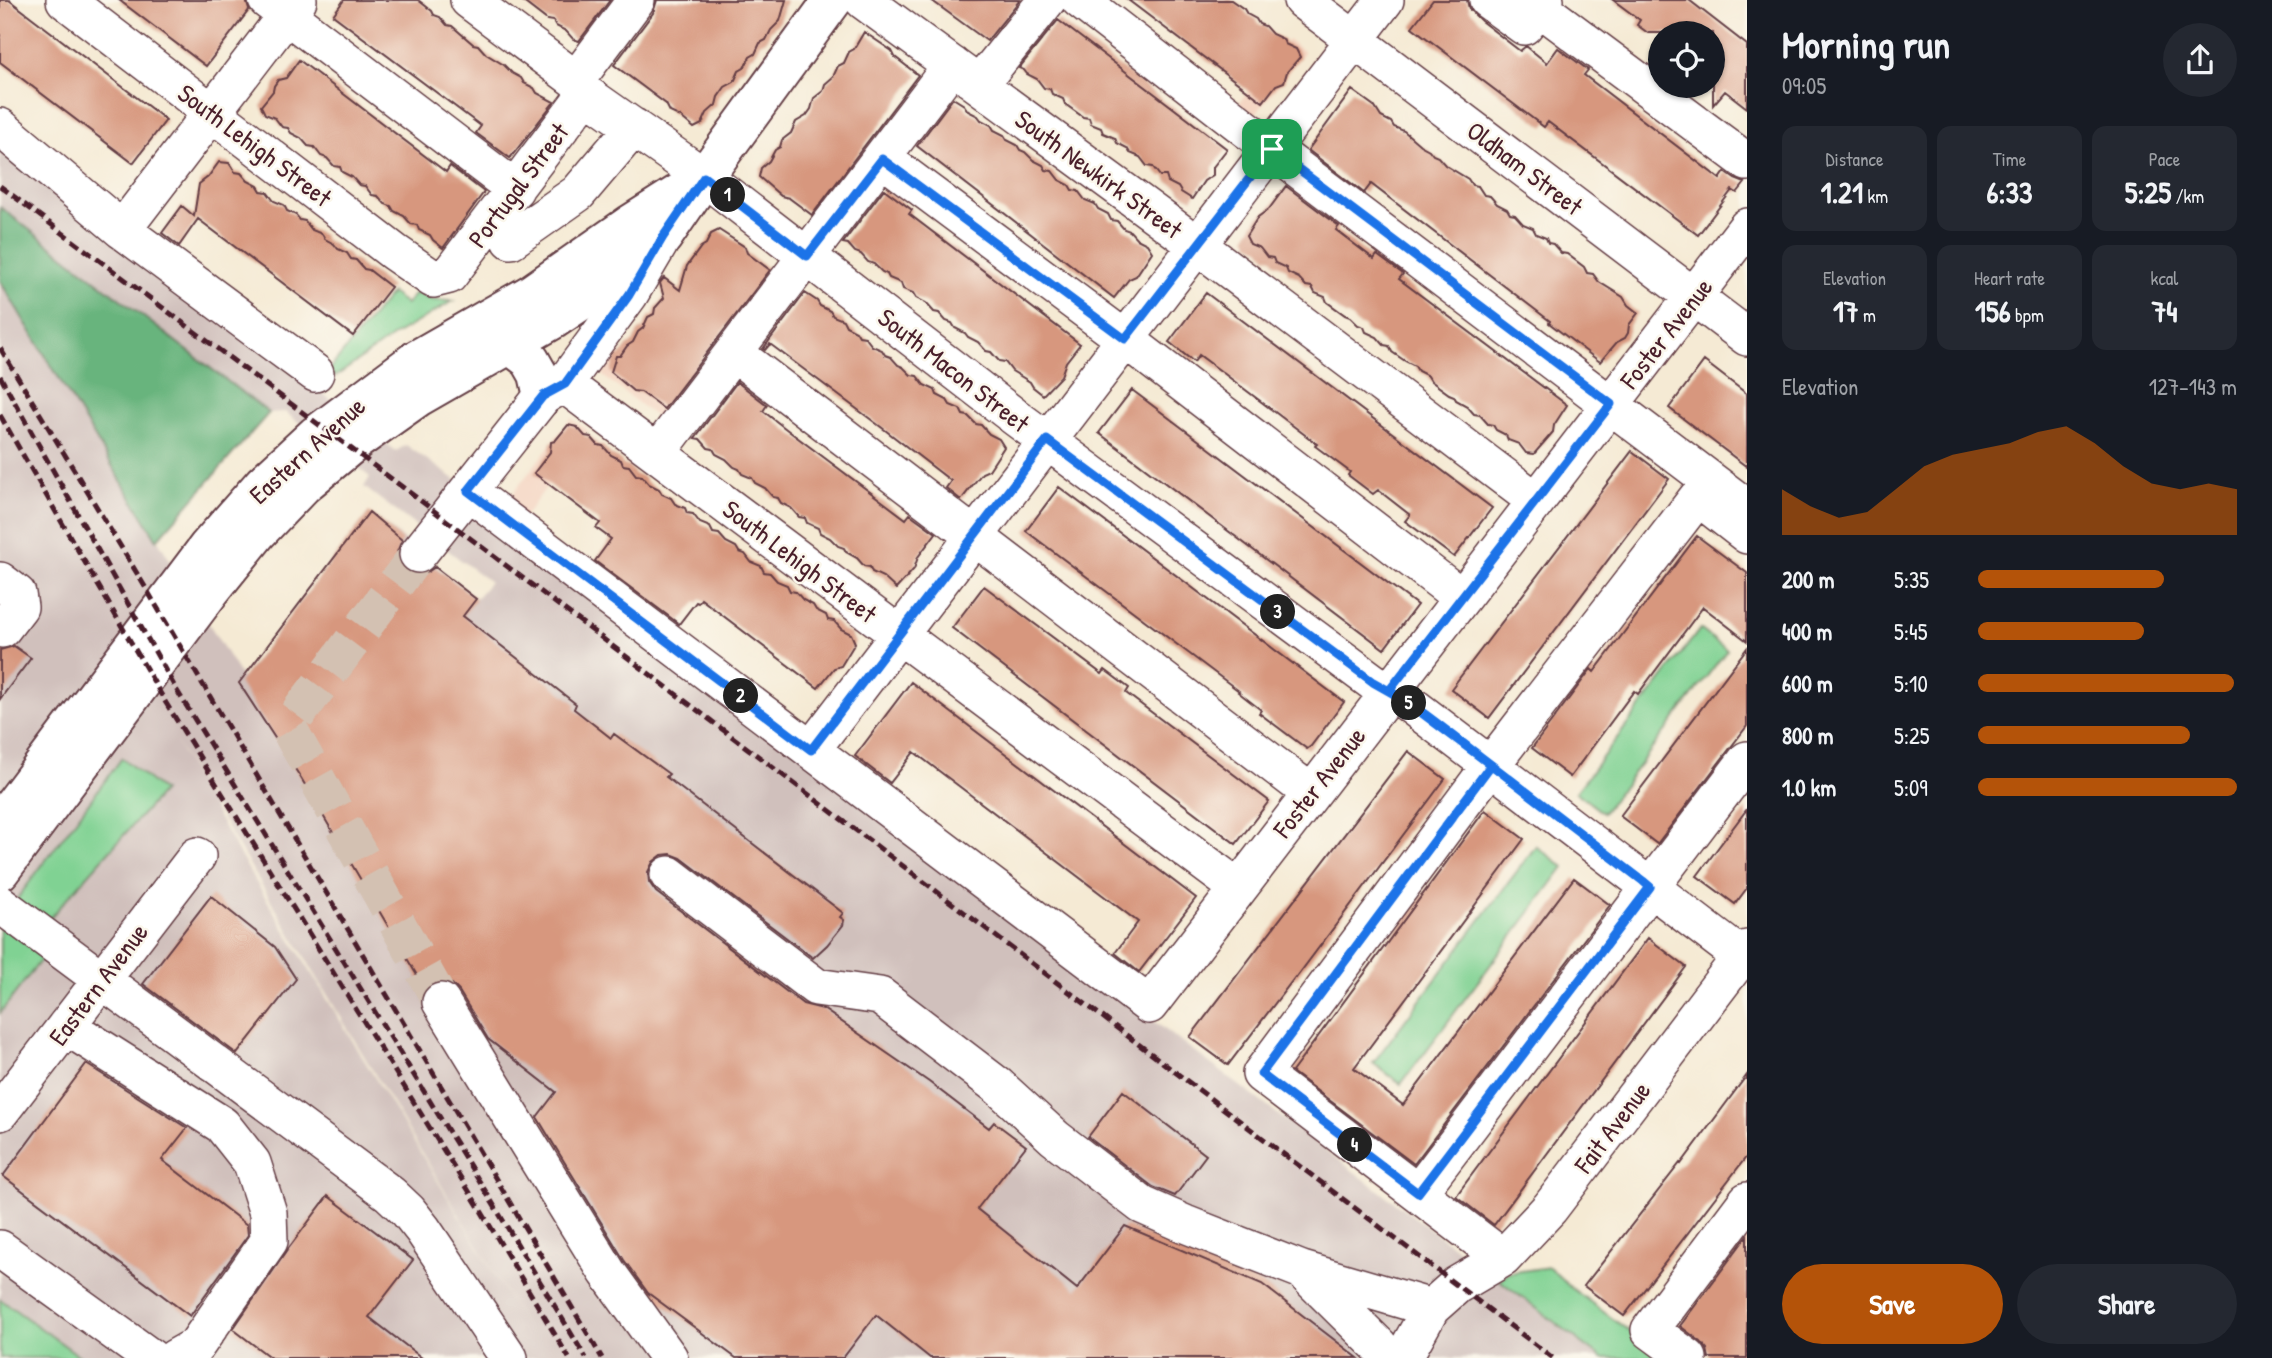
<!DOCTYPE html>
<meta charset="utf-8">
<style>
:root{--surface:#171b24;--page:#242831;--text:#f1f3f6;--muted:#9ea1a6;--accent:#b45309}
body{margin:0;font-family:"Patrick Hand",sans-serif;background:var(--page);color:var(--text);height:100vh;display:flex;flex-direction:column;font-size:26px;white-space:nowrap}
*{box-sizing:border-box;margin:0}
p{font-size:23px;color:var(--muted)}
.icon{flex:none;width:38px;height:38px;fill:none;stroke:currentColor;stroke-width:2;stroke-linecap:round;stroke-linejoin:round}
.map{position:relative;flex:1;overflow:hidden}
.details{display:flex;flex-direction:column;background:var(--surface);width:525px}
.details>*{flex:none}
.buttons{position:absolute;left:1648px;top:21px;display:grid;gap:14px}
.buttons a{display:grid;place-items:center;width:77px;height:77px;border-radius:50%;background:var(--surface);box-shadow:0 2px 5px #0004;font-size:35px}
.pin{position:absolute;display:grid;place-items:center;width:60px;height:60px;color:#fff;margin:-30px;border-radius:14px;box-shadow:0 4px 10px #0006}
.km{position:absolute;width:35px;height:35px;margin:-18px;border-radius:50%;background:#222;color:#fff;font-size:19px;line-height:35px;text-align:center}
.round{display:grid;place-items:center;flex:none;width:74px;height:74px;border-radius:37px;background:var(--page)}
.headline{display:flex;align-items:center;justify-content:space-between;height:119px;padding:0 35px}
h1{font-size:38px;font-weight:700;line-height:52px}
.stats{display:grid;grid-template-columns:repeat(3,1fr);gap:10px;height:119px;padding:7px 35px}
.stats div{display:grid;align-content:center;border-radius:14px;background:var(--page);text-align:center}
.stats b{font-size:30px;font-weight:700}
.stats small{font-size:19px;font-weight:400}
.stats p{font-size:19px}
.chart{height:196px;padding:14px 35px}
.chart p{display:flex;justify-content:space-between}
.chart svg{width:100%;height:126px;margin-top:7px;fill:var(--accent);opacity:.7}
.cta{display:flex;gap:14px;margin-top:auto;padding:14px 35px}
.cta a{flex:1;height:80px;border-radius:42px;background:var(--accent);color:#fff;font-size:28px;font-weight:700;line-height:80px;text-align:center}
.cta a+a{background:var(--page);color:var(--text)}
ul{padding:0 35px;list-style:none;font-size:23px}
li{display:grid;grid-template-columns:112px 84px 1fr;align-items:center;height:52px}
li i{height:18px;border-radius:9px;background:var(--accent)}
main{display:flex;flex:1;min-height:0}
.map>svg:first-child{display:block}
.built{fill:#f4d3c0}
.industrial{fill:#d0c0bc;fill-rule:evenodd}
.green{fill:#80d293;stroke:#65785f;stroke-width:2}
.forest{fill:#68b47d;stroke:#596a54;stroke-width:2}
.building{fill:#d7977e}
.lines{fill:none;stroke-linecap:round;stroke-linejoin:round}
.minor-tunnel{stroke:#d3c1b2;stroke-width:37;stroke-dasharray:37 18;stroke-linecap:butt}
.minor-casing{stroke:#643d44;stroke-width:40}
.major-casing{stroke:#643d44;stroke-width:42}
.minor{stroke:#fff;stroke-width:37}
.major{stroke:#fff;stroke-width:38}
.rail{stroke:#4a1f2b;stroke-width:5;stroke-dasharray:10 5;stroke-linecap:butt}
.route-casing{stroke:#fff;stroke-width:14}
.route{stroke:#1a73e8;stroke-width:9}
.labels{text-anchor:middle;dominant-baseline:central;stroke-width:5;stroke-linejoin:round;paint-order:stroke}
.street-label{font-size:26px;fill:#4a1f2b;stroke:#fbf7ec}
</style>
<main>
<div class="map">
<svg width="1747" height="1358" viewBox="0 0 1747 1358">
<rect width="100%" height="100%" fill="#fbf7ec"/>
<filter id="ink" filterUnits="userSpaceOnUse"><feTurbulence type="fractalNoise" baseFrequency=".0143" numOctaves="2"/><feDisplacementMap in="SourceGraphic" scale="14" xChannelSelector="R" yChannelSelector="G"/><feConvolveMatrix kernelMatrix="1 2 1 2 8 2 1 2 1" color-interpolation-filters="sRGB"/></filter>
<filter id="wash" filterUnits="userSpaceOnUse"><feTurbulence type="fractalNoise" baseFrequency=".00686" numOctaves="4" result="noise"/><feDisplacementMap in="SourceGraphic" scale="28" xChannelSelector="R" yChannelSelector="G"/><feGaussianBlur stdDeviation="1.57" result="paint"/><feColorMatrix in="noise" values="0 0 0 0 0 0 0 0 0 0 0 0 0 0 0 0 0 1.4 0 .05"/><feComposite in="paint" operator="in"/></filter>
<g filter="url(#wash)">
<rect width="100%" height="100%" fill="#f5ead4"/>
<path class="built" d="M1288,40L1304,52L1247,125L1231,113Z
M618,353L687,406L670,428L602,375Z
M571,418L588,431L519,524L501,509Z"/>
<path class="industrial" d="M0,133L357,421L396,451L406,445L519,524L1159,1025L1602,1358H0V281L242,678L369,512L476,598L490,582L364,487L370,477L285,412L269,413L0,207ZM174,739L536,1343L241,857Z"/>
<path class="green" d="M416,292L432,300L453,301L395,335L335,377L329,370L391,293L406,304Z
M1700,629L1727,650L1603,813L1576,792Z
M122,758L163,791L47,921L14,903Z
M1536,846L1564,867L1401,1084L1373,1063Z
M0,919L47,952L0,1013Z
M1549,1267L1569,1286L1665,1358H1602L1499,1280L1508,1273Z
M0,1299L82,1358H0Z"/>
<path class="forest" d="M0,207L269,413L157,540L0,281Z"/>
<g id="blocks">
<path class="building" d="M0,0H9L166,120L133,163L0,62Z
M119,0H246L249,10L206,66Z
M344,0H418L432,11L434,15L440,17L447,25L452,26L473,44L478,45L486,54L504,65L512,73L521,78L524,83L534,88L537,93L554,102L510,158L476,133L481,126L333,15Z
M521,0H610L579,41L573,39L566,31L556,26L553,21L547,20Z
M657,0H786L780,21L771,30L766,40L760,43L755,54L750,57L744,68L739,71L734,82L725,87L718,97L716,105L707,113L702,124L694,128L681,117L670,112L666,104L614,65L653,13Z
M931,0H1020L987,41Z
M1128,0H1231L1244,9L1247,14L1256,19L1259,24L1265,26L1272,34L1283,39L1285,44L1296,49L1300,57L1287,72L1284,82L1276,85L1263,102Z
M1433,0H1467L1469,9L1481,21L1520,51L1526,46L1547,63L1558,48L1588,70L1584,75L1720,179L1725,172L1735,179L1745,183L1737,193L1732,190L1698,235L1548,122L1544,127L1412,27Z
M1613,0H1689L1747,45V108L1725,91L1713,105V33H1648L1637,25L1640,20Z
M1058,20L1227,149L1213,167V175L1204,181L1192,199L1181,192L1178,187L1168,182L1166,176H1160L1153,167L1147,166L1140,157L1130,153L1127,148L1117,143L1115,138L1103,133L1101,128L1091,124L1089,118L1083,117L1065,104L1063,99L1052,94L1050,89L1044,88L1037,79L1027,74L1024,70L1019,68Z
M864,32L892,51L895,57L918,75L812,215L789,198L781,196L759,177L761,168L769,161L775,150L780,147L782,140L791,133L796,122L806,116L811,109L814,98L823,91L825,84L833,77L838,66L844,63L849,52L854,49Z
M299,60L446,172L450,166L484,192L443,248L433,240L430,235L419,230L417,225L411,224L404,216L394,211L391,206L385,204L378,196L372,195L365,186L359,185L352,177L342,172L340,167L334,166L327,158L321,156L314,147L308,146L301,138L291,133L288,128L282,127L275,118L265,114L261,106L273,91L274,86L278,80L286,78Z
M1352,90L1374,106L1381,117L1391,122L1394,127L1404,131L1420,145L1429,150L1433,155L1438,157L1445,165L1468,179L1472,185L1478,186L1484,195L1490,196L1497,204L1507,209L1510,214L1515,215L1523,224L1533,228L1536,234L1546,238L1548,243L1553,244L1561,253L1567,254L1584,267L1587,273L1593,274L1599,282L1623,297L1628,305L1638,313L1629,325L1628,333L1625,338L1617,342L1600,362L1549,323L1550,321L1371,184L1364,193L1308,150Z
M953,98L964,105L968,111L978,116L981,120L991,125L994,130L1004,135L1007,140L1017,145L1020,150L1025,152L1033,160L1043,165L1046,170L1052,171L1059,180L1069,185L1072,190L1078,191L1085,200L1095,204L1098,209L1108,214L1111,220L1117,221L1124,229L1130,231L1137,239L1147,244L1152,252L1136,276L1129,279L1114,298L917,146Z
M219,162L229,163L235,172L241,173L248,181L258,186L261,191L267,192L274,201L284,205L287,211L296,215L300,220L305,221L312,230L322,234L325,239L334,244L338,249L347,253L351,259L356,260L364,269L369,270L391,287L353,336L198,219L179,246L162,233L182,206L194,216L199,184L208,177Z
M1286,186L1339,226L1336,230L1374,259L1377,255L1403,274L1399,279L1567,405L1554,425L1553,432L1534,454L1526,453L1519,444L1508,440L1506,435L1496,430L1493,425L1488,424L1480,415L1474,414L1467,406L1456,400L1454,396L1449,394L1431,381L1428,376L1418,371L1415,366L1405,361L1392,352L1389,346L1384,345L1377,337L1366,332L1364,327L1358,325L1350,317L1345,315L1327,302L1325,297L1315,293L1312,287L1306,286L1299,278L1288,273L1286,268L1275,263L1273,258L1267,257L1260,248L1250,244L1246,236L1258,217L1269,209Z
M884,189L912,210L909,214L1080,344L1066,362L1061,376L1043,395L1033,387L1030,382L1012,371L1005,362L999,361L991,352L986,351L978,342L968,337L965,333L955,328L952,323L946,321L939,313L934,312L926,303L916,298L913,293L903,289L901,283L889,278L887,274L882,272L874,264L868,262L861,254L855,252L848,244L843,243Z
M719,230L745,247L747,253L770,270L664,409L641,392L633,391L611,372L616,356H620L627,346L633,342L638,332L643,328L648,317L654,314L655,308L664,298L660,283L664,278L680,290L687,266L701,247L706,244L711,234Z
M805,293L817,301L820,306L830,311L833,316L843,320L846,326L856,331L859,336L865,337L872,346L882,350L885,355L891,357L898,365L903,367L911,375L917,376L924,385L935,390L937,395L947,400L950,405L960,409L963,415L968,416L976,424L981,425L989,434L999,439L1004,447L989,470L982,473L961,500L946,488L951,481L885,430L770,344L765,350L763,349Z
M1206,293L1492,508L1454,557L1405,521L1410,515L1378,490L1373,494L1348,475L1350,472L1315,446L1317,444L1222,372L1199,355L1194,362L1169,342Z
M1704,361L1747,394V467L1669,408Z
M737,382L767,405L763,411L790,432L906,519L910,514L936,533L918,557L914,569L896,589L883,577L872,572L870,567L864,566L857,558L846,552L844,548L838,546L830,538L820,533L818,528L807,523L805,518L799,517L791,508L781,503L778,498L773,497L765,488L755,483L752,478L742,474L739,469L734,467L726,459L716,454L713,449L708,448L700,439L695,438Z
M1132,390L1417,605L1384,649L1099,433Z
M568,425L577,427L585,436L591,437L598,445L603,446L611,455L621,460L623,465L629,466L636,475L642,476L649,484L659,489L662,494L671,498L675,504L685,508L687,513L693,514L700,523L710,527L713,533L719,534L726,542L736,547L739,552L745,554L751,562L761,566L764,572L770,573L777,581L787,585L790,591L796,592L803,600L813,605L816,610L826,615L828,620L834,621L841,629L851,634L855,643L841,666L834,668L818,688L701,599L698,603L696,602L679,624L595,561L611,539L596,528L600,523L534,473L550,452L551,442L555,441Z
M1632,451L1669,479L1489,718L1451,689Z
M1059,487L1344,702L1311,746L1307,749L1259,713L1261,710L1238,692L1239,691L1026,531Z
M369,512L402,540L397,552L399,562L404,570L416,575L426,573L435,567L476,599L463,616L576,704L574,709L611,738L614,734L669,774L666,777L843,913L840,917L844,920L843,925L827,945L813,958L681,858L671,854L662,855L653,862L648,872L649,882L656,892L803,1004L823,1009L929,1082L989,1128L994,1122L1026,1146L977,1209L1077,1289L1125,1226L1262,1284L1358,1358H930L876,1315L843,1358H736L648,1293L624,1260L537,1117L556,1092L488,1039L459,991L452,984L440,981L431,984L425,989L301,778L239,683Z
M1697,536L1747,573V641L1703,607L1638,694L1634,691L1570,777L1532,748L1591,669L1594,672Z
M984,586L1102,674L1105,670L1129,688L1126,693L1269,801L1236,844L952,628Z
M14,646L31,658L0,699V650Z
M1747,648V726L1657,844L1620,816Z
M911,682L1196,898L1139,972L1115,953L1138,922L939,771L914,752L890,783L855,756Z
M1408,751L1445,779L1296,978L1295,977L1228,1065L1190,1037Z
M1747,809V888L1735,904L1697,876Z
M1485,810L1524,839L1354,1068L1403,1105L1574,878L1610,905L1414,1164L1292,1072Z
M211,896L275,947L296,979L237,1054L143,984Z
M1648,938L1686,967L1494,1225L1456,1196Z
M86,1064L187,1128L162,1160L247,1225L248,1235L190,1316L3,1176Z
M1747,1075V1156L1624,1316L1584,1286L1680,1163L1681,1164Z
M1123,1091L1206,1155L1175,1196L1153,1187L1088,1137Z
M328,1196L413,1260L369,1317L422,1358H271L233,1329L288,1249Z
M1747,1236V1358H1709L1707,1349L1701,1342L1680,1326Z"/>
</g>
</g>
<g filter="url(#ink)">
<use href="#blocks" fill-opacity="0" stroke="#643d44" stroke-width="2"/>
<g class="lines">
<path class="minor-tunnel" d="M418,554L288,727L441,1002"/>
<defs>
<path id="minor" d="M65,0L394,252L433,279L449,275L586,94
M267,0L515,189
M469,0L576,80L586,94L704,177L1015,417L1373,682L1403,699L1747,961
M863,0L1197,245L1535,500
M1080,0L1272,149L1739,502
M1302,0L1747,337
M1488,0L1524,26L1545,0
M1539,7L1747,162
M576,80L636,0
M979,85L1047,0
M0,127L122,230L315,373
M882,158L1125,339L1461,597
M122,230L298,0
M511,240L578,193L634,127
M734,353L1311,793
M564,384L1238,888
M657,453L952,65
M468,491L1149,1005L1747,227
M418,554L543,396L564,384L629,295L659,244
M0,581L17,594L19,607L2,629
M811,750L1385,0
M669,875L816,987L880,996L998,1086L1055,1138L1142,1205L1185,1224L1302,1270L1431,1308
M0,904L390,1194L408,1211L423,1230L509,1358
M441,1002L607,1272L669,1358
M66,1026L222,1125L252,1163L268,1213L269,1241L196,1346L175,1358
M0,1112L197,856
M1418,1193L1747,760
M0,1249L151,1358
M1503,1258L1261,1074L1491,765L1698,497L1747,535
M1306,1274L1379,1346L1388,1358
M1403,1358L1431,1308L1457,1285L1503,1258L1550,1208L1747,949
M1688,1358L1650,1330L1747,1201"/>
<path id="major" d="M509,344L530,360L538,374L543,396
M0,823L208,547L263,484L316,435L416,360L531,294L631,224L691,186
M0,871L211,590L257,533L303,485L357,440L418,397L554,319L599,289L663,237L704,177L833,0"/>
</defs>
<use href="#minor" class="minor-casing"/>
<use href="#major" class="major-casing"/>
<use href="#minor" class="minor"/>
<use href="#major" class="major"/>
<path class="rail" d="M0,186L413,495L1553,1358
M0,348L138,575L602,1358
M0,376L176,689L489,1197L586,1358
M0,415L166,703L477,1204L569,1358"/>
</g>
</g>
<g class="lines" filter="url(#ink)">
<defs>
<path id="route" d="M1272,149L1125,339L882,159L807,256L704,177L663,237L629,295L565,384L543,396L468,491L811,750L1047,440L1373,682L1403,699L1491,765L1261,1074L1418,1193L1650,887L1643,881C1589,840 1535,798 1481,757C1451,735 1422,709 1389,691L1611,404L1272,149"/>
</defs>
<use href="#route" class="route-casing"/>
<use href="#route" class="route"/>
</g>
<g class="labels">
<g class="street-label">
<text transform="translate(255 145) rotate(37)">South Lehigh Street</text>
<text transform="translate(1525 168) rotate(37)">Oldham Street</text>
<text transform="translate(1099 174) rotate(36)">South Newkirk Street</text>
<text transform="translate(518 185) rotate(-53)">Portugal Street</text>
<text transform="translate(1666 333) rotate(-52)">Foster Avenue</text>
<text transform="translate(954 370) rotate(38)">South Macon Street</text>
<text transform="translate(307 450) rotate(-42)">Eastern Avenue</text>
<text transform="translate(800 561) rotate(37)">South Lehigh Street</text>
<text transform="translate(1319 782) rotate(-52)">Foster Avenue</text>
<text transform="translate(98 984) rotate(-53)">Eastern Avenue</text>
<text transform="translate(1612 1127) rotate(-53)">Fait Avenue</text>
</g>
</g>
</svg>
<div class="buttons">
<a><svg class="icon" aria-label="locate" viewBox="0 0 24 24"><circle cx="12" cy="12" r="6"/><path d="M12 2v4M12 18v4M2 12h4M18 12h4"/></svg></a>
</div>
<div class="pin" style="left:1272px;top:149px;background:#1e9e55"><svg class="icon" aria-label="arrive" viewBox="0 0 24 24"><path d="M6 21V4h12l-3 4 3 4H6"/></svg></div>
<b class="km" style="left:728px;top:195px">1</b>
<b class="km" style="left:741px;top:696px">2</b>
<b class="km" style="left:1278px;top:612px">3</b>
<b class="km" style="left:1355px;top:1145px">4</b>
<b class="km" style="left:1409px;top:703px">5</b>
</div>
<section class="details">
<div class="headline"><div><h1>Morning run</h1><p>09:05</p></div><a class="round"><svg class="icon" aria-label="share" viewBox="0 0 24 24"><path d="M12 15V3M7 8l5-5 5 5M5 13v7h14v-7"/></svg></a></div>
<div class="stats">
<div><p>Distance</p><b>1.21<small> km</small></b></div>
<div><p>Time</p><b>6:33</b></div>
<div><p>Pace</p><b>5:25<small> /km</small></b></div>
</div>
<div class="stats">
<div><p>Elevation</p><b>17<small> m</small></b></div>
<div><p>Heart rate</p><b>156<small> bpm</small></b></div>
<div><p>kcal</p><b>74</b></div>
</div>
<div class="chart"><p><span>Elevation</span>127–143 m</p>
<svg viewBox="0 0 160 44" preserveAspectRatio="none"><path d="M0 44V28L10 34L20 38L30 36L40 28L50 20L60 16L70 14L80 12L90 8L100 6L110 12L120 20L130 26L140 28L150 26L160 28V44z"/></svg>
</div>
<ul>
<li><b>200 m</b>5:35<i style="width:72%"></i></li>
<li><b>400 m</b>5:45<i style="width:64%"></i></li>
<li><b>600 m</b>5:10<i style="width:99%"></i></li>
<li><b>800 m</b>5:25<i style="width:82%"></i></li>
<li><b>1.0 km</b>5:09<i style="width:100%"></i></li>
</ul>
<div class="cta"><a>Save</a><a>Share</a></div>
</section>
</main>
